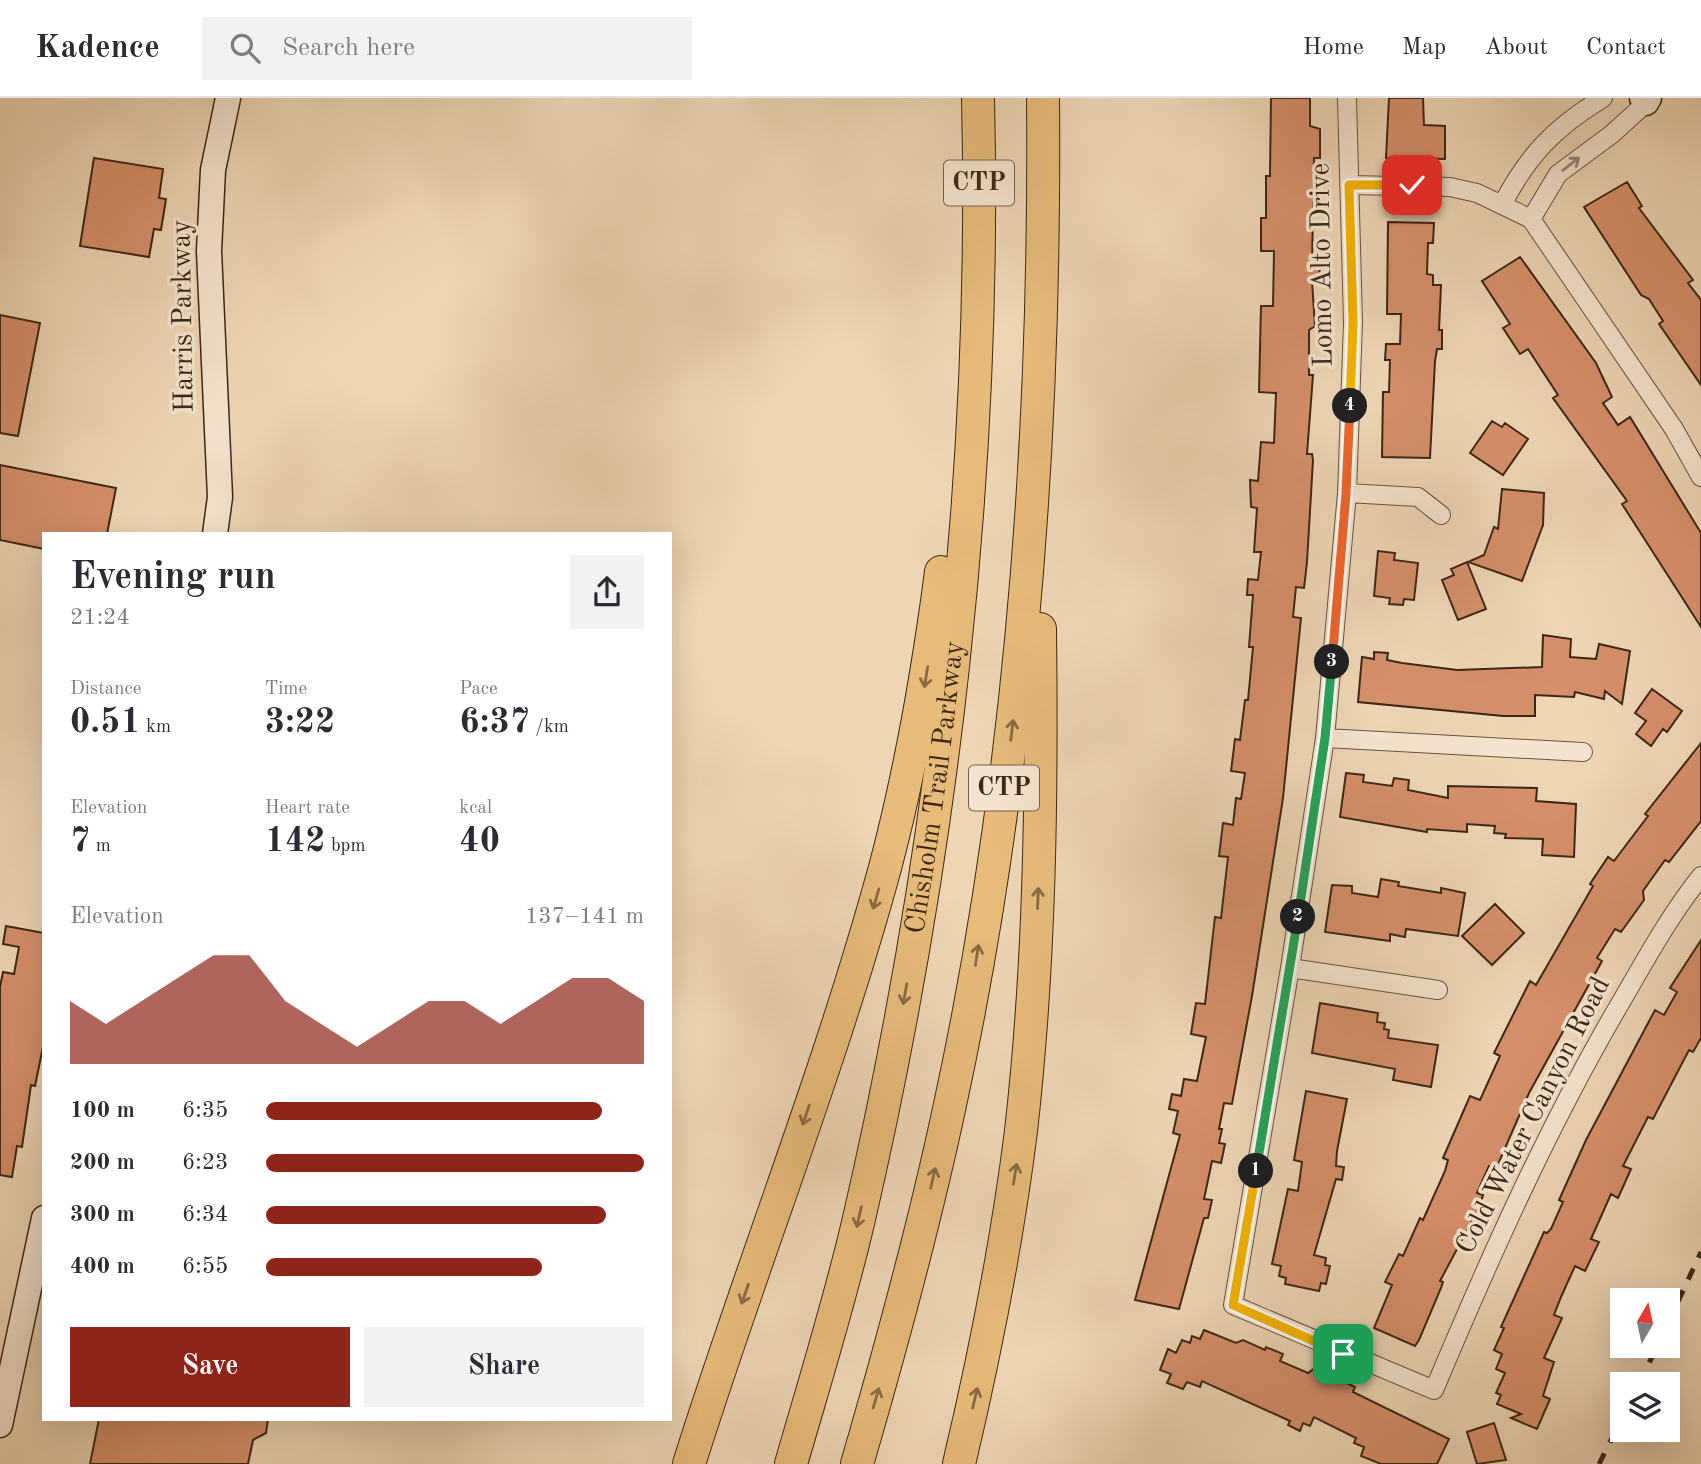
<!DOCTYPE html>
<meta charset="utf-8">
<style>
:root{--surface:#fff;--page:#f2f2f3;--text:#2b2b33;--muted:#7c7c81;--line:#e1e1e2;--accent:#8f2418}
body{margin:0;font-family:"Old Standard TT",serif;background:var(--page);color:var(--text);height:100vh;display:flex;flex-direction:column;font-size:26px;white-space:nowrap}
*{box-sizing:border-box;margin:0}
p{font-size:23px;color:var(--muted)}
.icon{flex:none;width:38px;height:38px;fill:none;stroke:currentColor;stroke-width:2;stroke-linecap:round;stroke-linejoin:round}
.map{position:relative;flex:1;overflow:hidden}
.details{position:absolute;left:42px;top:434px;width:630px;height:889px;display:flex;flex-direction:column;background:var(--surface);border-radius:0px;box-shadow:0 7px 28px #0002}
.details>*{flex:none}
.needle{width:46px;rotate:9deg}
.buttons{position:absolute;left:1610px;top:1190px;display:grid;gap:14px}
.buttons a{display:grid;place-items:center;width:70px;height:70px;border-radius:0px;background:var(--surface);box-shadow:0 7px 28px #0002;font-size:35px}
.pin{position:absolute;display:grid;place-items:center;width:60px;height:60px;color:#fff;margin:-30px;border-radius:14px;box-shadow:0 4px 10px #0006}
.km{position:absolute;width:35px;height:35px;margin:-18px;border-radius:50%;background:#222;color:#fff;font-size:19px;line-height:35px;text-align:center}
.round{display:grid;place-items:center;flex:none;width:74px;height:74px;border-radius:0px;background:var(--page)}
.overview{display:flex;align-items:center;justify-content:space-between;height:119px;padding:0 28px}
h1{font-size:38px;font-weight:600;line-height:52px}
.metrics{display:grid;grid-template-columns:repeat(3,1fr);gap:10px;height:119px;padding:7px 28px}
.metrics div{display:grid;align-content:center}
.metrics b{font-size:35px;font-weight:600}
.metrics small{font-size:19px;font-weight:400}
.metrics p{font-size:19px}
.chart{height:196px;padding:14px 28px}
.chart p{display:flex;justify-content:space-between}
.chart svg{width:100%;height:126px;margin-top:7px;fill:var(--accent);opacity:.7}
.button{display:flex;gap:14px;margin-top:auto;padding:14px 28px}
.button a{flex:1;height:80px;border-radius:0px;background:var(--accent);color:#fff;font-size:28px;font-weight:600;line-height:80px;text-align:center}
.button a+a{background:var(--page);color:var(--text)}
ul{padding:0 28px;list-style:none;font-size:23px}
li{display:grid;grid-template-columns:112px 84px 1fr;align-items:center;height:52px}
li i{height:18px;border-radius:9px;background:var(--accent)}
header{display:flex;align-items:center;gap:42px;box-sizing:border-box;height:98px;padding:0 35px;background:var(--surface);border-bottom:2px solid var(--line)}
header strong{font-size:33px}
nav{display:flex;gap:38px;margin-inline-start:auto;font-size:24px}
.search{width:490px;height:63px;background:var(--page);display:flex;align-items:center;gap:18px;box-sizing:border-box;padding:0 24px;border-radius:0px;color:var(--muted);font-size:26px}
.map>svg:first-child{display:block}
.building{fill:#d68f6b;stroke:#3d2815;stroke-width:2}
.lines{fill:none;stroke-linecap:round;stroke-linejoin:round}
.street-casing{stroke:#69543d;stroke-width:20}
.secondary-casing{stroke:#3d2815;stroke-width:27}
.highway-casing{stroke:#3d2815;stroke-width:34}
.street{stroke:#f4e4cf;stroke-width:18}
.secondary{stroke:#f4e4cf;stroke-width:24}
.highway{stroke:#e7bb7a;stroke-width:32}
.rail{stroke:#3d2815;stroke-width:5;stroke-dasharray:12 12;stroke-linecap:butt}
.oneway{stroke:#988672}
.oneway2{stroke:#8a6a42}
.split-1-casing{stroke:#fff;stroke-width:14}
.split-2-casing{stroke:#fff;stroke-width:14}
.split-3-casing{stroke:#fff;stroke-width:14}
.split-4-casing{stroke:#fff;stroke-width:14}
.split-5-casing{stroke:#fff;stroke-width:14}
.split-1{stroke:#f5b400;stroke-width:9}
.split-2{stroke:#22a559;stroke-width:9}
.split-3{stroke:#22a559;stroke-width:9}
.split-4{stroke:#f0652b;stroke-width:9}
.split-5{stroke:#f5b400;stroke-width:9}
.labels{text-anchor:middle;dominant-baseline:central;stroke-width:7;stroke-linejoin:round;paint-order:stroke}
.shield{fill:#f4e4cf;stroke:#74604d;stroke-width:2}
.shield-label{font-size:26px;font-weight:bold;fill:#3d2815}
.street-label{font-size:28px;fill:#3d2815;stroke:#f4e4cf}
</style>
<header>
<strong>Kadence</strong>
<div class="search"><svg class="icon" aria-label="search" viewBox="0 0 24 24"><circle cx="10" cy="10" r="6"/><path d="M15 15l6 6"/></svg>Search here</div>
<nav><a>Home</a><a>Map</a><a>About</a><a>Contact</a></nav>
</header>
<div class="map">
<svg width="1701" height="1366" viewBox="0 0 1701 1366">
<rect width="100%" height="100%" fill="#eed6b5"/>
<filter id="stains"><feTurbulence type="fractalNoise" baseFrequency=".00286" numOctaves="4"/><feColorMatrix values="0 0 0 0 .2 0 0 0 0 .09 0 0 0 0 .02 0 0 0 .5 -.17"/></filter>
<radialGradient id="worn" r=".72"><stop offset=".6" stop-color="#630" stop-opacity="0"/><stop offset="1" stop-color="#630" stop-opacity=".3"/></radialGradient>
<path class="building" d="M1271,0H1310V28L1320,31V60H1314L1312,166H1320L1319,183H1312L1315,228L1309,232V277H1313L1307,356H1312L1313,362L1307,464L1304,490L1296,489L1293,519L1301,520L1283,700L1252,898L1232,1006L1224,1005L1219,1031H1222L1219,1045L1225,1046L1221,1065L1212,1063L1204,1101L1212,1102L1208,1120H1204L1179,1211L1135,1202L1180,1037L1173,1035L1178,1013L1169,1011L1172,996L1181,998L1184,981L1197,983L1206,939L1191,936L1196,905L1205,906L1215,819L1221,820L1228,759L1219,758L1223,725L1233,727L1236,700L1241,701L1245,675L1231,673L1235,641L1240,642L1245,602H1248L1253,549H1249L1253,497H1247L1248,481L1258,482L1261,454H1254L1257,410L1251,409L1250,382L1258,383L1261,344L1274,345L1276,295L1259,294L1261,208H1273L1274,153H1261V120H1266V78H1270Z
M1389,0H1423L1424,27L1445,28V61L1386,60Z
M94,60L163,71L159,100L166,101L161,132L154,131L149,159L80,148Z
M1627,84L1642,108L1639,110L1693,182L1688,185L1701,202V287L1659,226L1663,223L1649,201L1641,197L1584,109Z
M1388,124L1434,125L1433,145H1428L1427,176L1433,177V187H1441L1439,232H1442V251H1437L1435,263L1430,360L1382,359L1383,294H1389L1390,262H1385L1386,246H1400L1401,216H1387Z
M1520,159L1596,265L1612,299L1603,305L1618,327L1630,319L1701,435V529L1622,406L1627,403L1553,300L1558,297L1528,251L1520,256L1503,230L1510,226L1482,183Z
M0,217L40,225L18,338L0,335Z
M1492,323L1502,329L1505,325L1528,341L1503,377L1470,355Z
M0,367L116,390L107,436H44V451L0,442Z
M1502,391L1544,395L1543,427L1522,483L1468,464L1484,457L1494,429L1498,431Z
M1378,453L1395,455L1394,462L1418,465L1414,502L1404,501L1403,507L1389,506L1390,500L1374,498Z
M1467,464L1486,511L1458,522L1442,482L1454,477L1451,471Z
M1543,537L1571,541L1570,559L1596,561L1599,546L1630,553L1622,606L1605,593L1604,601L1575,594L1574,599L1535,597V618H1503L1358,604L1362,559L1374,561V554L1388,555L1387,562L1402,565L1457,572L1542,569Z
M1652,591L1682,613L1667,634L1663,631L1651,648L1636,636L1646,623L1635,615Z
M1701,645V723L1669,764L1665,762L1643,793L1644,802L1634,816L1621,834L1615,831L1597,860L1602,863L1529,995L1496,1071L1489,1068L1477,1095L1483,1097L1480,1108L1440,1183L1443,1184L1441,1190L1419,1242L1415,1248L1374,1230L1392,1187L1385,1184L1399,1156L1403,1158L1420,1120L1423,1122L1445,1073L1448,1062L1443,1060L1470,998L1480,1002L1500,958L1494,955L1530,883L1536,887L1593,788L1590,786L1608,759L1614,763L1648,718L1645,716Z
M1346,675L1364,677L1363,684L1392,688L1394,680L1409,682L1408,692L1448,700V688L1537,690L1536,703L1576,706L1574,759L1542,757L1543,741L1505,740L1506,736L1494,735L1495,728L1467,726V734L1427,731V734L1340,719Z
M1381,781L1399,784L1398,788L1441,795V790L1465,795L1458,838L1406,831L1405,839L1390,836V843L1325,834L1332,787L1352,788V795L1378,799Z
M1495,806L1524,835L1492,867L1462,838Z
M6,828L44,835V944L35,988L31,987L22,1049L17,1048L12,1079L0,1077V889L3,874L14,876L19,849L3,846Z
M1701,842V940L1693,954L1689,952L1653,1021L1648,1019L1623,1068L1631,1071L1618,1100L1611,1096L1591,1141L1599,1144L1585,1173L1575,1168L1561,1199L1554,1217L1562,1220L1544,1260L1554,1264L1543,1298L1550,1301L1537,1331L1511,1320L1521,1316L1497,1306L1501,1297L1496,1295L1505,1275L1496,1271L1502,1256L1494,1252L1504,1230L1501,1229L1544,1134L1547,1135L1551,1131L1563,1104L1559,1102L1586,1042L1655,912L1664,917L1677,894L1670,890Z
M1320,905L1378,915L1377,924L1385,925L1384,931L1389,932L1388,940L1438,947L1431,989L1393,982L1395,971L1312,955Z
M1306,993L1347,1001L1337,1053L1336,1068L1344,1069L1342,1082L1336,1081L1314,1157L1326,1160L1325,1167L1330,1168L1326,1186L1321,1185L1319,1193L1285,1186L1286,1180L1279,1178L1281,1168L1272,1166L1288,1091L1298,1093L1302,1064L1294,1062Z
M1204,1232L1236,1245L1243,1242L1265,1252L1266,1249L1283,1256L1280,1263L1308,1275L1315,1270L1332,1278L1355,1289L1353,1294L1449,1341L1437,1366H1381L1361,1358L1364,1349L1354,1345L1356,1340L1314,1319L1310,1328L1303,1325L1300,1333L1288,1327L1290,1323L1202,1283L1200,1289L1187,1284L1183,1291L1167,1285L1171,1276L1160,1272L1168,1251L1176,1255L1182,1242L1190,1245L1192,1238L1200,1241Z
M99,1321H268L266,1335L253,1342L248,1366H90Z
M1494,1325L1506,1362L1477,1366L1467,1334Z"/>
<g class="lines">
<defs>
<path id="street" d="M1347,0L1353,224L1347,395L1325,640L1290,870L1233,1207L1434,1292C1490,1159 1548,1028 1621,904C1646,861 1670,817 1701,778
M1349,87L1450,89L1477,95L1531,121L1674,331L1701,379
M1502,107C1528,57 1555,29 1603,0
M1531,121L1558,76L1612,36L1646,5
M1347,395L1418,399L1441,417
M1325,640L1583,654
M1290,870L1438,892"/>
<path id="secondary" d="M1642,0L1646,5L1649,0
M215,436L220,399L209,153L213,72L228,0
M0,1327L44,1120"/>
<g id="highway">
<path d="M689,1366C752,1165 831,969 886,766C911,671 928,573 941,474"/>
<path id="s1" d="M791,1366C814,1286 839,1206 858,1125C943,758 987,377 978,0"/>
<path d="M857,1366C892,1246 925,1125 951,1002C1022,673 1046,336 1043,0"/>
<path d="M959,1366C985,1256 1007,1145 1021,1033C1040,866 1042,698 1040,531"/>
</g>
</defs>
<use href="#street" class="street-casing"/>
<use href="#secondary" class="secondary-casing"/>
<use href="#highway" class="highway-casing"/>
<use href="#street" class="street"/>
<use href="#secondary" class="secondary"/>
<use href="#highway" class="highway"/>
<path class="rail" d="M1668,1225L1701,1154
M1639,1286L1657,1248
M1599,1366L1622,1320"/>
</g>
<defs><path id="oneway-shaft" d="M-6 0H5M1.5-3L5.5 0L1.5 3" fill="none" stroke-width="1.6" stroke-linecap="round" stroke-linejoin="round" transform="scale(1.75)"/></defs>
<use class="oneway" href="#oneway-shaft" transform="translate(1571 66) rotate(-37)"/>
<g class="oneway2">
<use href="#oneway-shaft" transform="translate(926 579) rotate(99)"/>
<use href="#oneway-shaft" transform="translate(1012 632) rotate(-83)"/>
<use href="#oneway-shaft" transform="translate(1038 800) rotate(-88)"/>
<use href="#oneway-shaft" transform="translate(876 801) rotate(106)"/>
<use href="#oneway-shaft" transform="translate(977 857) rotate(-81)"/>
<use href="#oneway-shaft" transform="translate(905 896) rotate(100)"/>
<use href="#oneway-shaft" transform="translate(806 1017) rotate(109)"/>
<use href="#oneway-shaft" transform="translate(1015 1076) rotate(-81)"/>
<use href="#oneway-shaft" transform="translate(933 1080) rotate(-77)"/>
<use href="#oneway-shaft" transform="translate(859 1119) rotate(103)"/>
<use href="#oneway-shaft" transform="translate(745 1196) rotate(109)"/>
<use href="#oneway-shaft" transform="translate(876 1300) rotate(-74)"/>
<use href="#oneway-shaft" transform="translate(975 1300) rotate(-77)"/>
</g>
<g class="lines">
<defs>
<path id="split-1" d="M1256,1073L1233,1207L1343,1256"/>
<path id="split-2" d="M1256,1073L1298,819"/>
<path id="split-3" d="M1298,819L1325,640L1332,564"/>
<path id="split-4" d="M1332,564L1346,396L1350,308"/>
<path id="split-5" d="M1350,308L1353,224L1349,87H1412"/>
</defs>
<use href="#split-1" class="split-1-casing"/>
<use href="#split-2" class="split-2-casing"/>
<use href="#split-3" class="split-3-casing"/>
<use href="#split-4" class="split-4-casing"/>
<use href="#split-5" class="split-5-casing"/>
<use href="#split-1" class="split-1"/>
<use href="#split-2" class="split-2"/>
<use href="#split-3" class="split-3"/>
<use href="#split-4" class="split-4"/>
<use href="#split-5" class="split-5"/>
</g>
<g class="labels">
<g class="shield">
<rect x="944" y="62.5" width="70" height="45" rx="5"/>
<rect x="969" y="667.5" width="70" height="45" rx="5"/>
</g>
<g class="shield-label">
<text x="979" y="85">CTP</text>
<text x="1004" y="690">CTP</text>
</g>
<g class="street-label">
<text transform="translate(1323 167) rotate(-91)">Lomo Alto Drive</text>
<text transform="translate(184 218) rotate(-91)">Harris Parkway</text>
<text stroke="none"><textPath href="#s1" startOffset="693">Chisholm Trail Parkway</textPath></text>
<text transform="translate(1534 1018) rotate(-63)">Cold Water Canyon Road</text>
</g>
</g>
<rect width="100%" height="100%" filter="url(#stains)"/>
<rect width="100%" height="100%" fill="url(#worn)"/>
</svg>
<div class="buttons">
<a><svg class="needle" viewBox="-14 -14 28 28"><path d="M0-13l5 13h-10z" fill="#e53935"/><path d="M0 13l5-13h-10z" fill="#7c7c81"/></svg></a>
<a><svg class="icon" aria-label="layers" viewBox="0 0 24 24"><path d="M12 4l9 5-9 5-9-5zM3 14l9 5 9-5"/></svg></a>
</div>
<div class="pin" style="left:1343px;top:1256px;background:#1e9e55"><svg class="icon" aria-label="arrive" viewBox="0 0 24 24"><path d="M6 21V4h12l-3 4 3 4H6"/></svg></div>
<div class="pin" style="left:1412px;top:87px;background:#d93025"><svg class="icon" aria-label="check" viewBox="0 0 24 24"><path d="M5 12l5 5 9-10"/></svg></div>
<b class="km" style="left:1256px;top:1073px">1</b>
<b class="km" style="left:1298px;top:819px">2</b>
<b class="km" style="left:1332px;top:564px">3</b>
<b class="km" style="left:1350px;top:308px">4</b>
<section class="details">
<div class="overview"><div><h1>Evening run</h1><p>21:24</p></div><a class="round"><svg class="icon" aria-label="share" viewBox="0 0 24 24"><path d="M12 15V3M7 8l5-5 5 5M5 13v7h14v-7"/></svg></a></div>
<div class="metrics">
<div><p>Distance</p><b>0.51<small> km</small></b></div>
<div><p>Time</p><b>3:22</b></div>
<div><p>Pace</p><b>6:37<small> /km</small></b></div>
</div>
<div class="metrics">
<div><p>Elevation</p><b>7<small> m</small></b></div>
<div><p>Heart rate</p><b>142<small> bpm</small></b></div>
<div><p>kcal</p><b>40</b></div>
</div>
<div class="chart"><p><span>Elevation</span>137–141 m</p>
<svg viewBox="0 0 160 44" preserveAspectRatio="none"><path d="M0 44V22L10 30L20 22L30 14L40 6L50 6L60 22L70 30L80 38L90 30L100 22L110 22L120 30L130 22L140 14L150 14L160 22V44z"/></svg>
</div>
<ul>
<li><b>100 m</b>6:35<i style="width:89%"></i></li>
<li><b>200 m</b>6:23<i style="width:100%"></i></li>
<li><b>300 m</b>6:34<i style="width:90%"></i></li>
<li><b>400 m</b>6:55<i style="width:73%"></i></li>
</ul>
<div class="button"><a>Save</a><a>Share</a></div>
</section>
</div>
